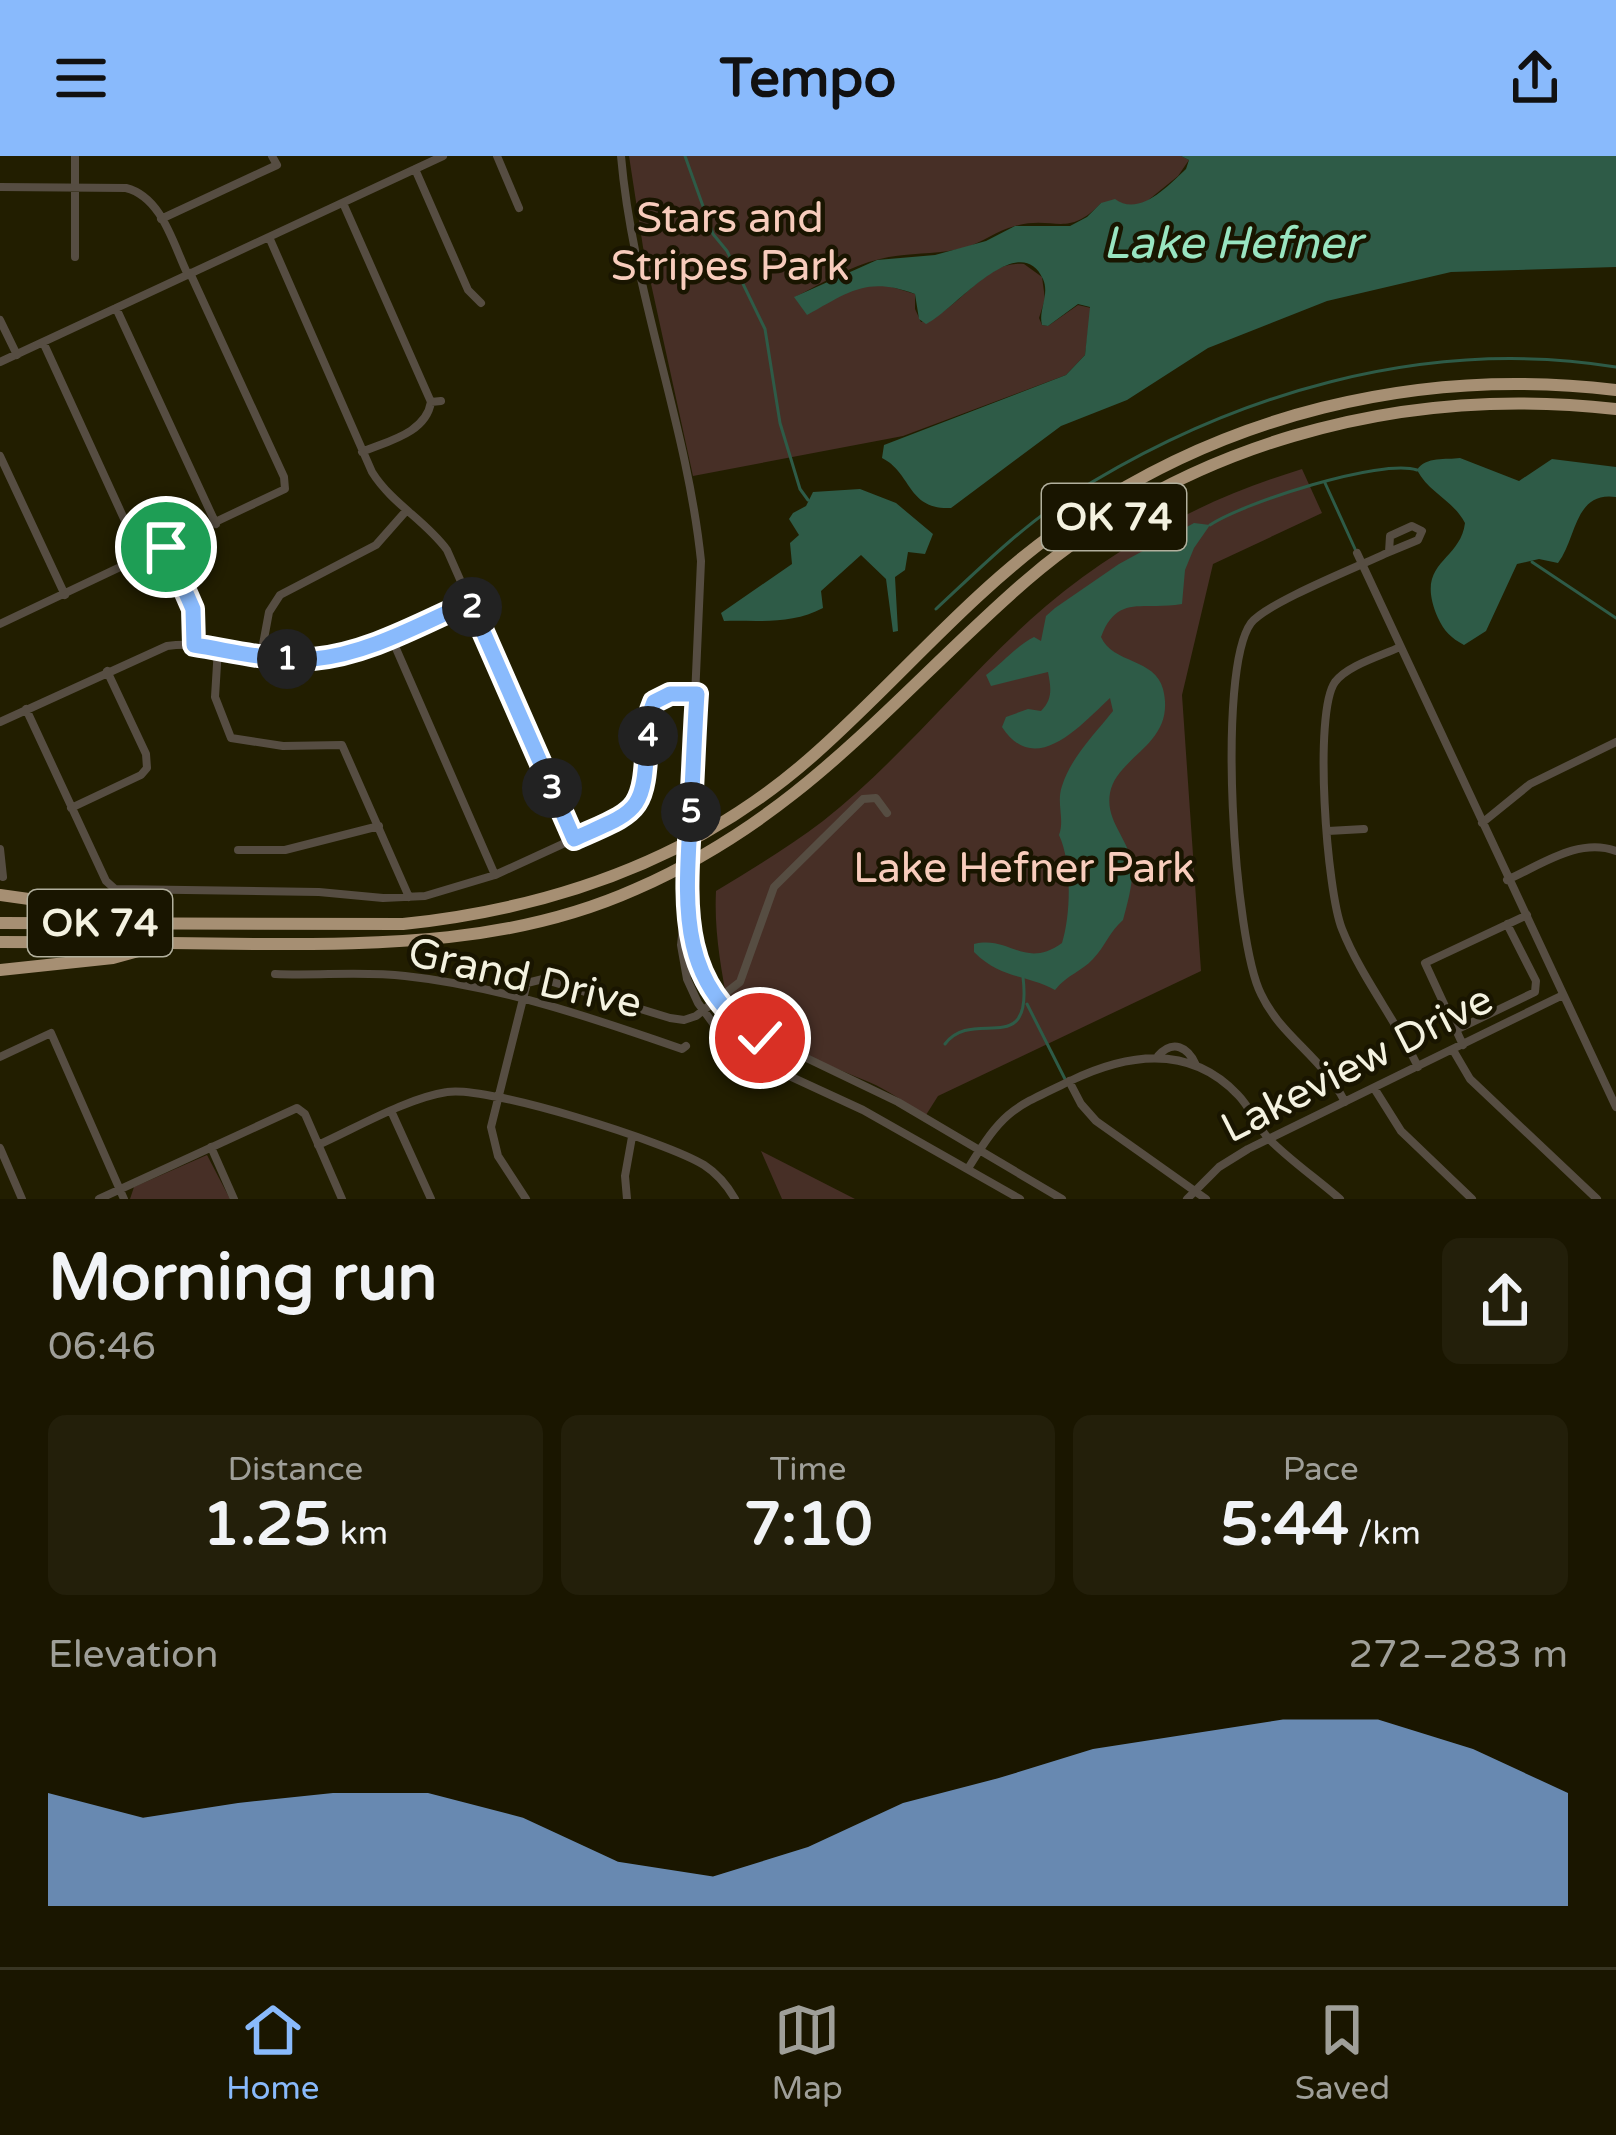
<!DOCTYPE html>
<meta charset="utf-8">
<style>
:root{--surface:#1a1600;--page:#231f0a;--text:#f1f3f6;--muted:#9f9f99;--line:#383522;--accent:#89bafc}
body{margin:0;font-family:"Varela Round",sans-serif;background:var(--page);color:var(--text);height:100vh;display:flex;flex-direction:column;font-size:45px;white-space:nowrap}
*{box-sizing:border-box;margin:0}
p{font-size:39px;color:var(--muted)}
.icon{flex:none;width:66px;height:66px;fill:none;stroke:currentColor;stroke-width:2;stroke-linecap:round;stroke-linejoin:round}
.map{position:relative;height:1043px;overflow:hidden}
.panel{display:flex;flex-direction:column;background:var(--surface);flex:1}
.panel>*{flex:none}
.pin{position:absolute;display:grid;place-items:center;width:102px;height:102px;color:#fff;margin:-51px;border:6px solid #fff;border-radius:50%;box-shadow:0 3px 12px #0007}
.km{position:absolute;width:60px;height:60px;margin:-30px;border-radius:50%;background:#222;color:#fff;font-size:33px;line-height:60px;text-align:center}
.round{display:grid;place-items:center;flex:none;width:126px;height:126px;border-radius:18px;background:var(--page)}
.head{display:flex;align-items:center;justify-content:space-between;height:204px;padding:0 48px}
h1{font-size:66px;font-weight:800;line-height:90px}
.stats{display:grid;grid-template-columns:repeat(3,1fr);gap:18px;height:204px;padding:12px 48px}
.stats div{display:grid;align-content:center;border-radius:18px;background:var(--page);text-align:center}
.stats b{font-size:60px;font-weight:800}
.stats small{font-size:33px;font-weight:400}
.stats p{font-size:33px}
.chart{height:336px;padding:24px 48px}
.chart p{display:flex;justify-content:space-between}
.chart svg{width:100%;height:216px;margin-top:12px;fill:var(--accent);opacity:.7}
header{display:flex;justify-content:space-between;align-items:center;height:156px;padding:0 48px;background:var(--accent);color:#111;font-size:54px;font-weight:800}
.tabs{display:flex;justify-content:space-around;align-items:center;height:168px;border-top:3px solid var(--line);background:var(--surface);font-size:33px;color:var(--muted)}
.tabs a{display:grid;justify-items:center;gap:6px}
.tabs .on{color:var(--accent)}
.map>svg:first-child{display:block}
.green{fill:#472f26}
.water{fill:#2e5b47}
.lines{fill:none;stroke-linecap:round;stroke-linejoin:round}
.stream{stroke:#2e5b47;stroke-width:3}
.minor{stroke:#564d42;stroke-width:8}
.highway{stroke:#a68f73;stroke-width:12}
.route-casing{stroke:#fff;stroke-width:24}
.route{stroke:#89bafc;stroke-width:15}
.labels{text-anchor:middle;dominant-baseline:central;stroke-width:9;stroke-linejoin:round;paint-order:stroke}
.shield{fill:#191500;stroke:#b2b09d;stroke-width:3}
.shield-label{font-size:39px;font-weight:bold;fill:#f4f2e0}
.park-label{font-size:42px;fill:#f8ccbc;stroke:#191500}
.street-label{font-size:42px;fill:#f4f2e0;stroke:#191500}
.water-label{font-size:45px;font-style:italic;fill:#99e5c1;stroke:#191500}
</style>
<header><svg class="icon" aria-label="menu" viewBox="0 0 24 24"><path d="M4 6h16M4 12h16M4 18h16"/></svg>Tempo<svg class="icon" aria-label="share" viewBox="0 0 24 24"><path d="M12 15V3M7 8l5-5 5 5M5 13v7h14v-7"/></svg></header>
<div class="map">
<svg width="1616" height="1043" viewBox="0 0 1616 1043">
<rect width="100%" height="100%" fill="#221e00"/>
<path class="green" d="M629,0H1181L1189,4L1178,20L1141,50L1101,47C1067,83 1055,59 1015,70C997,74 982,87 964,92C936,99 908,96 880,103C850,110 822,127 795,141L882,128L915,138V153L921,166C963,154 982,104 1024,108L1042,121L1045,143L1039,162L1042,169L1048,170L1078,149L1091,152L1085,199L1066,219L903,280L693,320L643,91Z
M1302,313L1322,357L1213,408L1182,539L1201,815L938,940L926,959C906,948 890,935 869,926C820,905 767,886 728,850C721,812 714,775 716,735C752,713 789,691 823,665C904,601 968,517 1046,450C1122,386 1208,342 1302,313Z
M761,995L855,1043H782Z
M207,999L230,1043H130L134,1031Z"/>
<path class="water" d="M1181,0H1616V111L1451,116L1327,145L1208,192L1127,244L1061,270L951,352C907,354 912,317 882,302L884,289L1066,219L1085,199L1090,151L1078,148L1048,170L1042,169C1038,154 1050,139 1043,123C1019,70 951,158 926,168L919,163L915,138C867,120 849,136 807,159L794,141L877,104L935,99L986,85L1015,70H1070L1087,61L1101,47L1115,43C1139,61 1167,31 1186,13L1189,4Z
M1460,302L1519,325L1552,303L1616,311V341C1574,335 1577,382 1558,407L1539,403L1517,408L1486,475L1464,489C1451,482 1444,475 1438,462C1413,405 1460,407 1465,367C1453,344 1429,337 1417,314C1426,300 1446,304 1460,302Z
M860,333L896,347L933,378L925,398L908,396L905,414L895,421L898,475L893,476L886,423L861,399L821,435L823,452C791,469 759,464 724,465L721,457L792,408L790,387L799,379L789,363L793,357L806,350L813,336Z
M1194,367L1210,369L1194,392L1185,414L1182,448C1144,455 1117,437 1101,481C1113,508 1155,502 1163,533C1177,589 1117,599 1110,637C1105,665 1129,683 1132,708C1134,725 1127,749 1123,764C1109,776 1105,791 1093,803C1081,816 1068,818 1055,834C1024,817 1002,824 974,796V788C1010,779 1024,814 1062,787C1071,758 1072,707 1059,679C1065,663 1056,647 1062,630C1071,601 1095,578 1113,555L1110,542C1080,570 1035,622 1002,571L1006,561L1028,553L1041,555C1053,543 1051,532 1048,516L991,530L986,519C1002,508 1017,489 1034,481L1041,485L1046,460L1055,452L1119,408Z"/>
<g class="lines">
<path class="stream" d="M685,0L713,78L727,95L765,173L780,267L800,333L808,344
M1325,327L1356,395
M1210,369C1243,347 1381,302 1417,314
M1532,406L1616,462
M936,453C978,414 1020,372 1068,341C1230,238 1424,180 1616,211
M1027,848L1066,925
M945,888C973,850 1033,905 1023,821"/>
<path class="minor" d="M497,0L519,52
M621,0C633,138 687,268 701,405L686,745L681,789L687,823L698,847L724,882L748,901L863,954L1020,1043
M415,13L468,134L481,147
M0,31L126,32C162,41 173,88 188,119
M343,47L431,246L441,245
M161,63L277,9L272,0
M269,81L372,316C392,348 425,364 447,394L575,684
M75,101V0
M116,152L216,368
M0,164L17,199
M43,186L142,402
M0,206L443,0
M362,296C388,285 426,277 431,246
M0,300L65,439
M166,391L193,453V489
M1357,397L1616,951
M0,468L285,333L284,321L190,117
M391,481L495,719
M1400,491C1381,500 1348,509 1335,526C1313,557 1327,736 1342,773C1361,821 1396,864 1418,911
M218,492L215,541L231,582L283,590L342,589L409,741
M261,499L269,456L280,439L376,389L406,355
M26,553L106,725L115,733L319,736L383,742L425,740L495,719L626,659C658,633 642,587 651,551L667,538H697
M0,566L167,490C210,484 252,502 296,503C358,504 414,470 470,446
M71,652L141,619L147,612L146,598L107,515
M1482,667L1530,628L1616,586
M1328,675L1364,673
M0,693L3,721
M238,694H285L379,670
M1507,724C1541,709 1579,681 1616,695
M686,754L704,823L719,846L746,873L898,946L1062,1043
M275,818C318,820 362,815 405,820C499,830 593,862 682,893L686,890
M1456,874L1535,836L1536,825L1507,768
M1463,889L1425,807L1527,759
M1453,894L1470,923L1597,1043
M1158,900C1173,883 1188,891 1196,909
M0,901L51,877L124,1043
M1069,925L1081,948L1096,965L1206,1043
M1374,932L1401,975L1472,1043
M1345,946C1321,899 1282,882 1261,838C1234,785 1216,515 1251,467C1268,446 1360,410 1389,396L1390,380L1412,370L1422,375L1418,384L1389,396
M392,957L431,1043
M318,989C356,972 407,942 447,936C487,929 667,986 704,1009C718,1018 727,1029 735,1043
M211,991L234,1043
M0,992L22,1043
M969,1011C1004,954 1011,953 1070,925C1128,897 1190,888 1238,939C1251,952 1257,971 1270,984C1291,1005 1317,1023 1340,1043
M99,1043L297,952L305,958L342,1043
M526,1043L498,1000L491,971L527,827L543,823L670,862L684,864L696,860L740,826L774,731L863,643L876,642L887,657
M627,1043L625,1020L632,981
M1187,1043L1219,1011L1248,993L1563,839"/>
<path class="highway" d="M0,739L164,762
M0,767L403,768C556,752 700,701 816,597C897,525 968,439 1057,375C1220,258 1417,210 1616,234
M0,786C85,786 169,787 254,788C386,788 513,788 636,733C798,662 884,552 1011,438C1176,288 1397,228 1616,253
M0,814L113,802L153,791"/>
</g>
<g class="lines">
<defs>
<path id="route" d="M166,391L193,453L194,489C233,495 273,506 313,503C368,498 420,468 470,446L574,683C638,654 644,658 647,585C648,571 648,559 654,546L670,538H697C694,582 693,625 690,668C685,753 679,829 760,882"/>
</defs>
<use href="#route" class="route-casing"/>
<use href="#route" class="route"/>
</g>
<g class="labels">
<g class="shield">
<rect x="1042" y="328" width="144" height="66" rx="9"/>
<rect x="28" y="734" width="144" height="66" rx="9"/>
</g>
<g class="shield-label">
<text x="1114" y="361">OK 74</text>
<text x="100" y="767">OK 74</text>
</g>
<g class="park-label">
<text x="730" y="62">Stars and<tspan x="730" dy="48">Stripes Park</tspan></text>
<text x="1024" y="712">Lake Hefner Park</text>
</g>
<g class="street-label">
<text transform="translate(525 822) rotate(13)">Grand Drive</text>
<text transform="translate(1357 908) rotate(-27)">Lakeview Drive</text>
</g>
<g class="water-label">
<text x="1232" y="88">Lake Hefner</text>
</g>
</g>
</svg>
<div class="pin" style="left:166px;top:391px;background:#1e9e55"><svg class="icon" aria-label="arrive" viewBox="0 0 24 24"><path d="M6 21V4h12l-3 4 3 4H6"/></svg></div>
<div class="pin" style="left:760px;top:882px;background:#d93025"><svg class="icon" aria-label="check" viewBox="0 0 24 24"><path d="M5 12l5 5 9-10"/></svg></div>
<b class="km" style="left:287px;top:503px">1</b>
<b class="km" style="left:472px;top:451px">2</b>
<b class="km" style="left:552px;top:632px">3</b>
<b class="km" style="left:648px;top:580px">4</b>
<b class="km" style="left:691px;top:656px">5</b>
</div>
<section class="panel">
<div class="head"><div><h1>Morning run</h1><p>06:46</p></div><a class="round"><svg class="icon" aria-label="share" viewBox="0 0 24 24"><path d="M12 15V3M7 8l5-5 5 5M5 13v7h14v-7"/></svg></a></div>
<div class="stats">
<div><p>Distance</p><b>1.25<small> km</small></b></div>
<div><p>Time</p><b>7:10</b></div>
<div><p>Pace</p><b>5:44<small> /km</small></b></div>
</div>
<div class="chart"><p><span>Elevation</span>272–283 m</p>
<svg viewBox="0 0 160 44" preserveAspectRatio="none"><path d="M0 44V21L10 26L20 23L30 21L40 21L50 26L60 35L70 38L80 32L90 23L100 18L110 12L120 9L130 6L140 6L150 12L160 21V44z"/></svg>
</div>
</section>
<nav class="tabs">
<a class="on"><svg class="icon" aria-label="home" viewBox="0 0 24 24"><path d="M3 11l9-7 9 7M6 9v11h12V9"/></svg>Home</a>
<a><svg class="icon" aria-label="map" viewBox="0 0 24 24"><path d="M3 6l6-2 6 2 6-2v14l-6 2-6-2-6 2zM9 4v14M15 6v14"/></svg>Map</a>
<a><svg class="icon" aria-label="saved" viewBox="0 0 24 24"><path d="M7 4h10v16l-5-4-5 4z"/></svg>Saved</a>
</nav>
